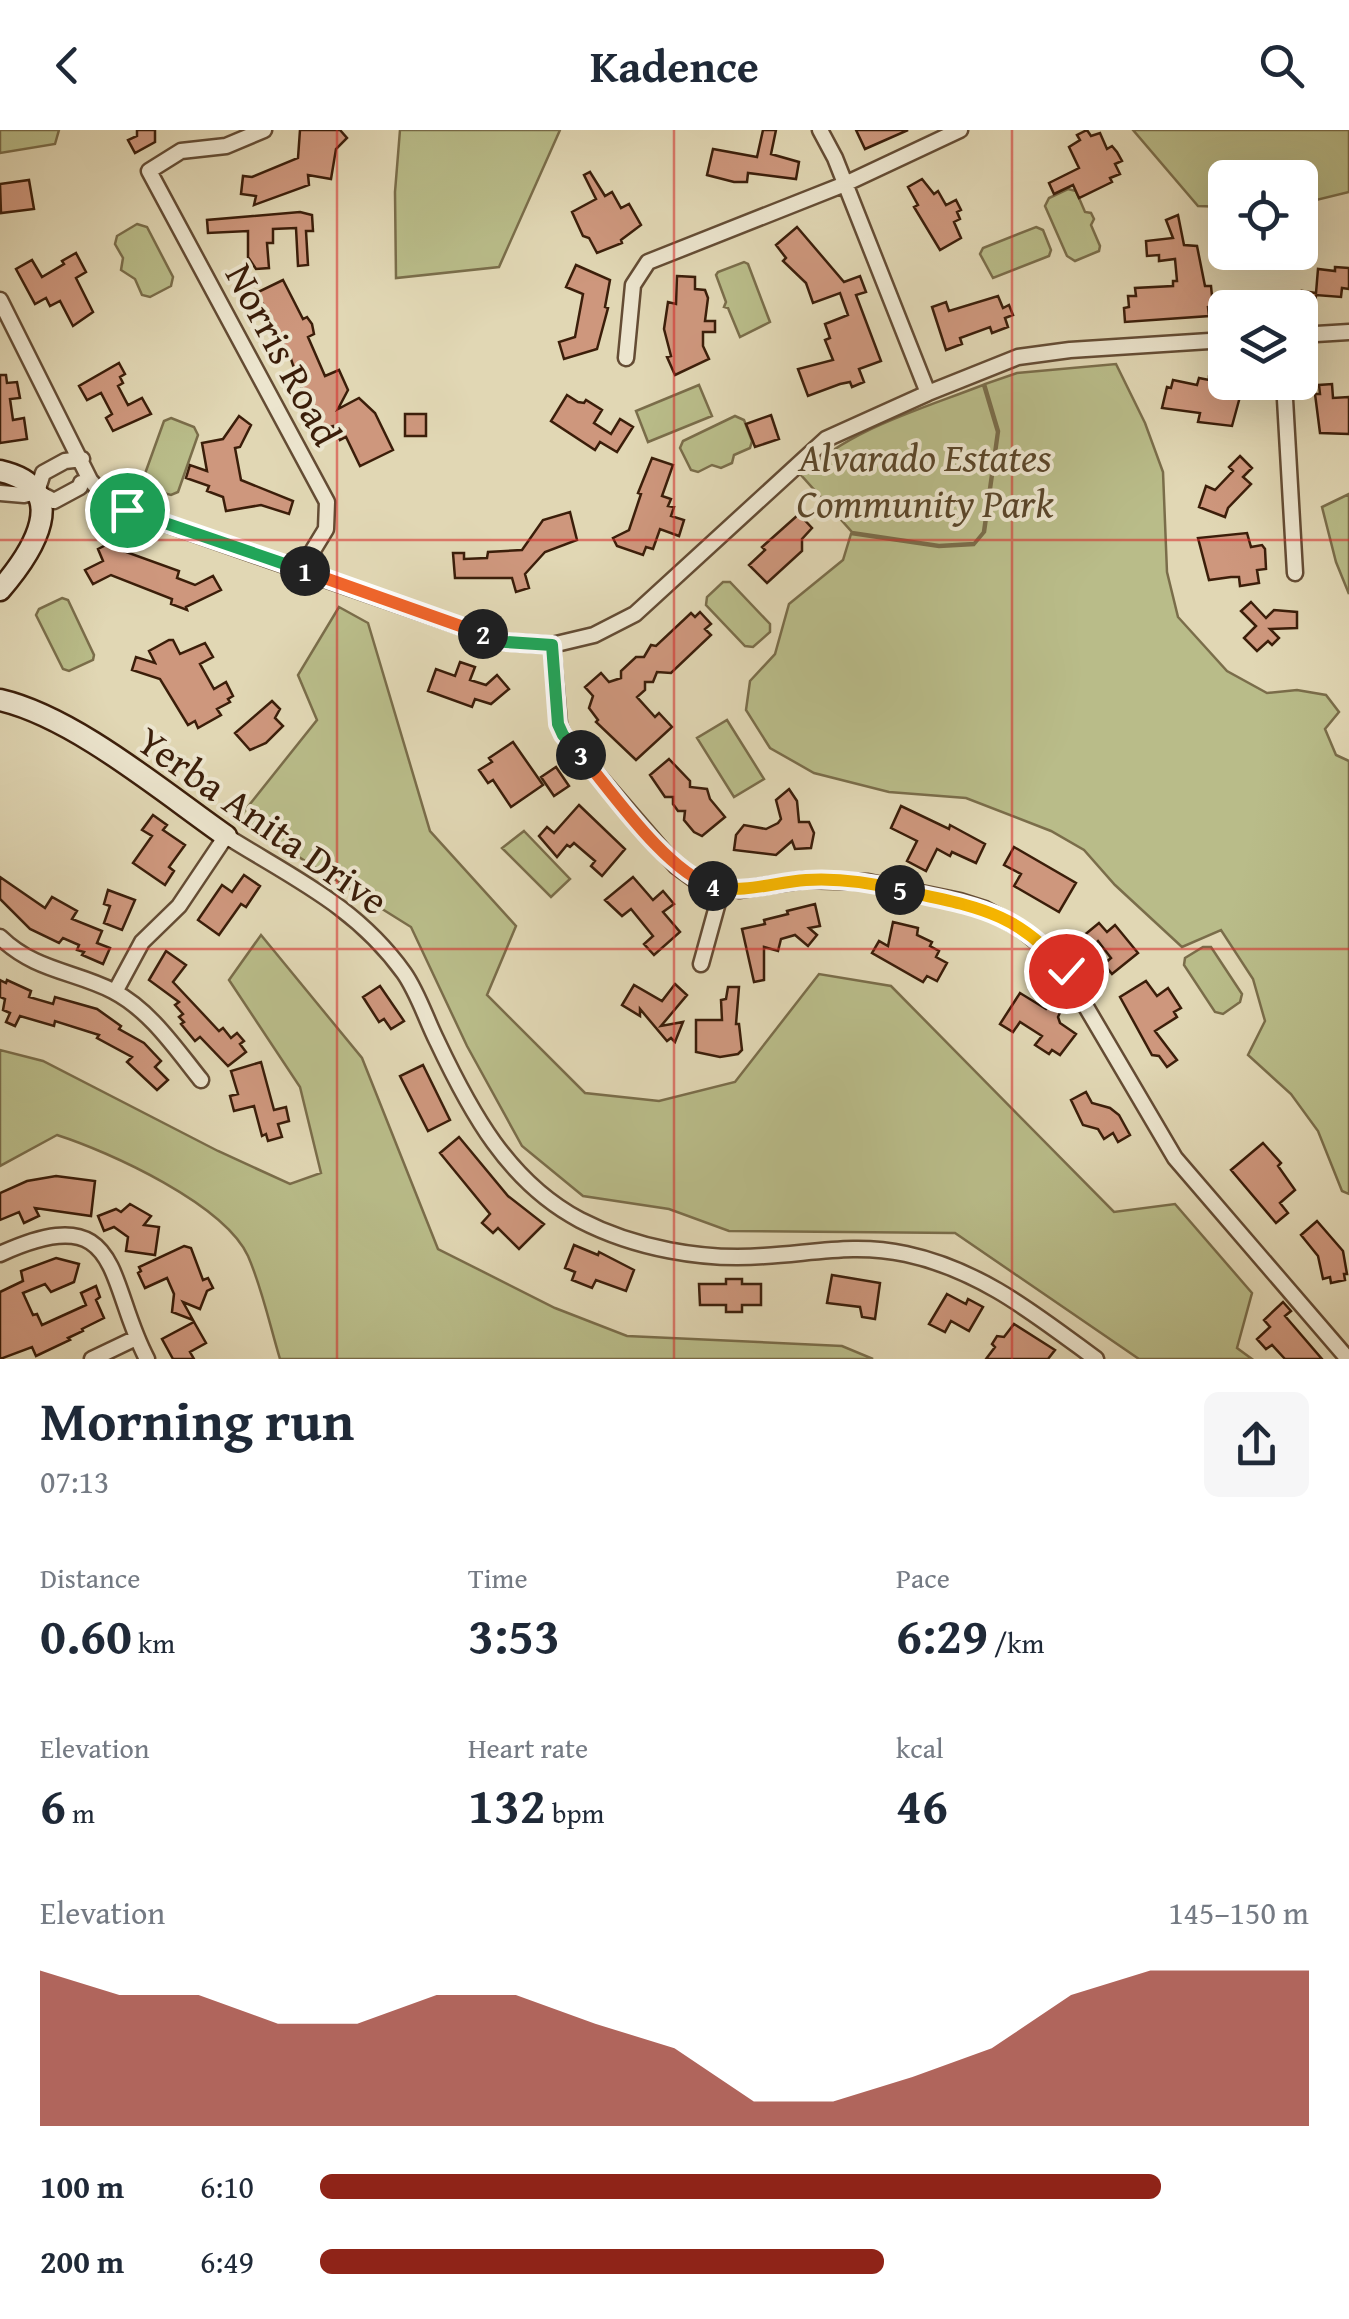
<!DOCTYPE html>
<meta charset="utf-8">
<style>
:root{--surface:#fff;--page:#f6f6f7;--text:#1f2937;--muted:#747a83;--accent:#8f2418}
body{margin:0;font-family:"Gentium Book Plus",serif;background:var(--page);color:var(--text);height:100vh;display:flex;flex-direction:column;font-size:38px;white-space:nowrap}
*{box-sizing:border-box;margin:0}
p{font-size:32px;color:var(--muted)}
.icon{flex:none;width:55px;height:55px;fill:none;stroke:currentColor;stroke-width:2;stroke-linecap:round;stroke-linejoin:round}
.map{position:relative;height:1229px;overflow:hidden}
.sheet{display:flex;flex-direction:column;background:var(--surface);flex:1}
.sheet>*{flex:none}
.tools{position:absolute;left:1208px;top:30px;display:grid;gap:20px}
.tools a{display:grid;place-items:center;width:110px;height:110px;border-radius:15px;background:var(--surface);box-shadow:0 10px 40px #0002;font-size:50px}
.pin{position:absolute;display:grid;place-items:center;width:85px;height:85px;color:#fff;margin:-42px;border:5px solid #fff;border-radius:50%;box-shadow:0 2px 10px #0007}
.km{position:absolute;width:50px;height:50px;margin:-25px;border-radius:50%;background:#222;color:#fff;font-size:28px;line-height:50px;text-align:center}
.round{display:grid;place-items:center;flex:none;width:105px;height:105px;border-radius:15px;background:var(--page)}
.head{display:flex;align-items:center;justify-content:space-between;height:170px;padding:0 40px}
h1{font-size:55px;font-weight:700;line-height:75px}
.figures{display:grid;grid-template-columns:repeat(3,1fr);gap:15px;height:170px;padding:10px 40px}
.figures div{display:grid;align-content:center}
.figures b{font-size:50px;font-weight:700}
.figures small{font-size:28px;font-weight:400}
.figures p{font-size:28px}
.chart{height:280px;padding:20px 40px}
.chart p{display:flex;justify-content:space-between}
.chart svg{width:100%;height:180px;margin-top:10px;fill:var(--accent);opacity:.7}
ul{padding:0 40px;list-style:none;font-size:32px}
li{display:grid;grid-template-columns:160px 120px 1fr;align-items:center;height:75px}
li i{height:25px;border-radius:12px;background:var(--accent)}
header{display:flex;justify-content:space-between;align-items:center;height:130px;padding:0 40px;background:var(--surface);font-size:45px;font-weight:700}
.map>svg:first-child{display:block}
.green{fill:#b9bc89;stroke:#7a6d4a;stroke-width:2.5}
.building{fill:#ce977d;stroke:#3b1e0a;stroke-width:2.5}
.lines{fill:none;stroke-linecap:round;stroke-linejoin:round}
.street-casing{stroke:#644c34;stroke-width:19}
.secondary-casing{stroke:#3b1e0a;stroke-width:25}
.street{stroke:#ece5ce;stroke-width:14}
.secondary{stroke:#ece5ce;stroke-width:20}
.split-1-casing{stroke:#fff;stroke-width:20}
.split-2-casing{stroke:#fff;stroke-width:20}
.split-3-casing{stroke:#fff;stroke-width:20}
.split-4-casing{stroke:#fff;stroke-width:20}
.split-5-casing{stroke:#fff;stroke-width:20}
.split-6-casing{stroke:#fff;stroke-width:20}
.split-1{stroke:#22a559;stroke-width:12}
.split-2{stroke:#f0652b;stroke-width:12}
.split-3{stroke:#22a559;stroke-width:12}
.split-4{stroke:#f0652b;stroke-width:12}
.split-5{stroke:#f5b400;stroke-width:12}
.split-6{stroke:#f5b400;stroke-width:12}
.grid{fill:none;stroke:#d62828;stroke-width:2.5;stroke-opacity:0.55}
.labels{text-anchor:middle;dominant-baseline:central;stroke-width:8;stroke-linejoin:round;paint-order:stroke}
.street-label{font-size:40px;fill:#3b1e0a;stroke:#ece5ce}
.park-label{font-size:40px;font-style:italic;fill:#5a462a;stroke:#ece5ce}
</style>
<header><svg class="icon" aria-label="back" viewBox="0 0 24 24"><path d="M15 5l-7 7 7 7"/></svg>Kadence<svg class="icon" aria-label="search" viewBox="0 0 24 24"><circle cx="10" cy="10" r="6"/><path d="M15 15l6 6"/></svg></header>
<div class="map">
<svg width="1349" height="1229" viewBox="0 0 1349 1229">
<rect width="100%" height="100%" fill="#e1d7b4"/>
<filter id="stains"><feTurbulence type="fractalNoise" baseFrequency=".002" numOctaves="4"/><feColorMatrix values="0 0 0 0 .2 0 0 0 0 .09 0 0 0 0 .02 0 0 0 .5 -.17"/></filter>
<radialGradient id="worn" r=".72"><stop offset=".6" stop-color="#630" stop-opacity="0"/><stop offset="1" stop-color="#630" stop-opacity=".3"/></radialGradient>
<path class="green" d="M0,0H59L55,14L0,23Z
M400,0H560L499,137L396,148L395,62Z
M1133,0H1349V62L1300,74V48H1225V77L1198,76Z
M1068,59L1076,61L1085,82L1091,83L1094,89L1091,95L1100,116L1099,121L1075,131L1067,126L1045,76L1049,68Z
M137,94L147,97L173,147L171,156L150,167L142,165L135,149L121,140L123,128L115,114L117,106Z
M1036,97L1043,100L1051,120L1049,126L993,148L980,124L983,118Z
M744,132L748,134L770,192L740,207L728,178L724,177L726,172L716,145L718,142Z
M1116,234L1145,293L1163,342L1167,442L1178,487L1227,541L1267,563L1297,560L1326,565L1339,582L1325,599L1336,625L1349,631V1064L1342,1061L1318,1001L1291,964L1248,925L1265,891L1253,849L1221,800L1182,817L1115,755L1084,720L1051,701L966,668L889,662L814,643L770,618L746,580L750,551L775,524L789,474L843,430L851,404L939,417L974,415L985,402L999,301L985,254L1017,243Z
M699,255L712,286L648,312L636,281Z
M983,255L997,302L983,402L974,413L939,415L852,402L801,345C852,298 919,280 983,255Z
M735,286L744,290L752,311L750,318L734,325L732,333L721,338L712,335L698,342L691,340L680,318L683,311Z
M171,288L194,297L198,305L178,362L171,365L145,358L142,352L164,291Z
M1349,364V464L1336,432L1322,377Z
M723,452H730L770,494V502L753,517L745,516L706,475L707,467Z
M62,468L68,470L94,525L93,530L69,541L63,539L36,485L39,479Z
M339,477L368,493L430,701L516,796L487,865L585,963L659,971L735,952L819,844L891,856L1114,1082L1175,1074L1252,1163L1237,1218L1252,1229H1139L955,1103L729,1101L669,1079L583,1066L522,1016L467,916L411,797L238,689L317,590L298,545Z
M727,590L764,649L734,667L697,608Z
M524,701L570,749L551,767L502,718Z
M261,805L362,928L438,1119L555,1178L627,1206L842,1216L873,1229H280C270,1196 262,1158 248,1126C224,1074 110,1022 57,1005L0,1036V920L43,931L218,1021L290,1054L321,1043L300,957L229,850Z
M1203,817H1211L1242,864L1240,872L1223,884L1215,882L1184,835L1185,828Z"/>
<path class="building" d="M137,0H155V12L135,23L128,10L137,6Z
M300,0H340L347,8L336,19L331,49L308,45L309,55L254,75L256,66L241,64L243,46L252,47L298,28Z
M763,0H776L771,24L799,32L796,49L748,43L747,52H734L707,45L713,19L757,27Z
M856,0H908L865,19Z
M1087,0L1091,6L1100,3L1107,19L1112,16L1117,22L1122,31L1115,34L1120,44L1110,48L1112,52L1079,68L1073,55L1054,64L1049,53L1079,38L1069,17L1080,10L1077,5Z
M590,42L605,66L612,62L621,78L629,74L641,95L621,110L622,113L597,123L589,108L583,106L572,82L596,69L584,45Z
M922,49L934,64L938,61L946,75L956,70L961,80L957,82L960,89L954,92L961,108L940,120L914,77L918,75L908,57Z
M29,50L34,79L1,83L0,54Z
M300,82L312,85L313,101H306L308,135L298,136L296,98L273,99V113H267L269,138L256,139L248,127V101L208,103L207,90Z
M1178,85L1184,115L1197,116L1205,156H1211L1213,176L1208,177L1209,186L1125,192L1124,178L1129,177L1128,166H1136L1135,158L1173,156V151H1177L1175,129L1159,131V125L1147,126L1146,111L1173,108L1166,90Z
M797,97L844,152L860,146L866,162L856,165L881,231L859,239L864,252L852,257L850,252L840,254L808,266L798,239L833,230L825,210L830,208L825,194L848,185L840,163L813,173L806,153L783,131L786,128L776,115Z
M76,123L86,142L76,148L93,182L73,196L60,171L50,176L46,168L35,174L16,139L32,130L42,147L64,134L62,131Z
M576,135L610,150L605,177L608,178L597,219L564,229L559,212L575,207L583,164L566,157Z
M1335,137L1349,138V159L1342,158L1341,167L1316,165L1315,175H1302V161L1316,163L1318,139L1335,141Z
M677,146L695,147V159L705,160L708,168L705,191H715V202H703V216L709,229L675,245L667,227L671,226L664,199L668,172L676,174Z
M283,150L303,189L307,187L312,194L314,204L308,207L325,246L339,240L348,260L338,279L359,268L375,283L393,320L360,336L346,307L340,310L333,296L315,302L310,287L315,285L299,253L295,255L290,243L295,241L291,229L263,174L256,170V163Z
M998,166L1003,178L1009,175L1013,185L1005,188L1008,197L992,203L990,197L960,208L962,214L946,220L932,177L946,172L949,181Z
M119,233L125,244L120,247L123,253L118,256L128,275L142,268L151,284L113,301L106,288L112,284L101,263L87,270L79,256Z
M0,245H6L7,253L17,252L20,268L10,269L13,290L24,288L27,309L0,313Z
M1209,247L1225,252H1244L1232,296L1198,292L1200,283L1162,278L1167,257L1171,258L1173,250L1197,255L1199,248L1209,250Z
M1332,254L1333,268L1349,267V304L1320,303L1315,264H1320L1319,255Z
M567,265L578,272L584,273L586,270L602,280L594,293L611,304L620,289L633,297L617,322L600,312L595,320L551,291Z
M405,284H426V306H405Z
M771,285L779,309L755,317L746,294Z
M239,286L251,295L240,317L235,318L241,350L293,371L289,384L261,375L226,381L223,367L207,361L209,356L186,348L190,335L207,341L202,313L223,309Z
M1240,326L1252,338L1243,347L1251,354L1228,378L1225,387L1199,377L1206,356L1215,360L1233,341L1229,337Z
M652,328L673,335L662,366L671,369L668,376L674,377L671,386L684,390L679,406L660,399L653,419L646,417L643,425L617,416L613,408L629,400L641,364L638,363Z
M570,382L577,410L545,422L525,444L529,458L516,462L512,448H455L453,423H464V429L487,428L488,422L522,420L543,390Z
M799,384L812,398L802,409V421L767,453L749,435L765,420L762,417Z
M1247,403L1251,417L1262,415L1265,419L1266,439L1257,440L1259,453L1240,456L1239,447H1231L1209,450L1198,408Z
M112,412L115,418L179,441L177,448L195,455L213,446L221,460L186,477L187,480L171,474L172,469L111,445L93,454L85,440L103,431L98,419Z
M1251,472L1266,488L1274,480L1297,482V498L1270,499L1279,508L1272,515L1268,511L1257,521L1244,508L1256,496L1241,481Z
M700,482L711,494L705,499L711,505L671,543L657,542L653,552H645V560L637,567L655,587L659,583L672,597L636,630L596,592L598,590L589,578L593,566L585,557L601,543L609,552L621,548V541L636,527H644L651,515L656,516L691,483L695,487Z
M169,510H173L180,524L205,513L213,527L200,534L214,559L226,552L233,566L228,569L230,572L217,579L221,585L198,598L195,591L188,595L160,549L132,540L136,527L155,533L149,521Z
M460,532L475,537L470,550L486,555L497,545L509,559L491,574L475,569L472,577L428,561L436,539L455,546Z
M272,571L280,579L275,588L283,596L266,613L250,620L235,603Z
M513,612L543,655L511,677L493,650L488,653L479,640L492,632L489,628Z
M669,629L690,651V657L707,659L710,669L725,687L702,706L694,702L684,690L685,681H678L673,674V667H665L650,645Z
M556,637L569,656L554,666L541,647Z
M789,659L797,671L799,692H809L814,703L811,718L795,719L792,711L776,725L734,720L736,705L744,695L766,699L778,693L781,689L776,670Z
M579,675L625,719L602,746L591,736L595,731L574,713L570,717L567,715L557,727L539,706L547,697L554,703Z
M901,676L949,699L950,695L985,714L976,733L952,722L950,726L937,719L926,741L907,731L917,711L891,698Z
M153,685L167,695L163,700L185,715L169,737L174,741L165,755L133,733L152,706L142,700Z
M1014,717L1076,753L1059,782L1014,756L1021,744L1004,735Z
M244,745L260,756L246,777L241,774L219,805L198,790L222,755L232,762Z
M0,747L45,778L52,767L77,781L72,789L102,801L97,813L110,818L103,834L82,825L84,822L77,820L79,815L63,808L59,813L30,799L0,769Z
M633,747L653,770L663,761L674,774L663,782L680,802L654,825L644,814L653,806L631,779L622,786L605,770Z
M108,760L135,770L122,800L104,793L110,776L104,774Z
M815,774L820,796L809,798L817,805L808,816L795,805L781,809L778,821L764,817V850L754,852L742,799L765,794L764,790L788,784L787,781Z
M893,792L918,798L917,805L932,812L930,816L939,821L936,827L947,833L937,851L927,846L923,852L872,823L879,811L888,816Z
M1099,793L1107,802L1115,795L1138,823L1112,844L1104,834L1111,828L1098,811L1090,818L1082,807Z
M166,821L186,835L173,852L219,901L223,898L231,908L237,903L244,911L240,914L246,922L228,936L200,907L195,911L181,894L184,892L179,887L183,884L175,875L179,872L149,850Z
M0,850L6,853L7,850L31,861L29,867L53,874L55,867L97,879L121,896L119,899L144,913L161,931L155,937L168,950L157,960L127,932L132,927L97,908L99,905L55,891L54,896L20,886L15,896L6,892L10,883L3,880L5,869L0,867Z
M1146,851L1157,866L1168,858L1181,878L1174,882L1177,887L1155,901L1177,930L1167,937L1159,926L1152,925L1120,867Z
M675,854L687,865L661,896L683,892L675,912L671,908L667,911L640,879V886L622,875L634,855L662,871Z
M380,856L404,891L391,899L384,889L379,892L363,867Z
M728,857H739L736,894H739L742,920L738,924L720,927L696,922V890H722L721,870L726,869Z
M1020,863L1046,879L1052,872L1062,878L1058,887L1060,893L1076,904L1060,925L1052,920L1049,924L1035,915L1042,906L1020,892L1013,902L1000,894Z
M261,932L274,980L286,977L289,991L278,994L282,1007L268,1011L266,1004L262,1006L254,976L234,981L230,966L238,964L231,941Z
M423,935L450,990L428,1001L400,946Z
M1086,962L1092,973L1110,978L1119,985L1130,1005L1118,1012L1113,1003L1104,1009L1098,999L1083,995L1071,970Z
M459,1007L508,1066L544,1094L519,1119L498,1098L493,1103L482,1093L490,1084L440,1023Z
M1263,1013L1281,1033L1278,1036L1295,1060L1280,1073L1288,1083L1276,1093L1231,1040Z
M56,1046L95,1051L91,1086L35,1078L39,1086L24,1093L19,1082L0,1090V1063L27,1051Z
M130,1074L151,1086L144,1095L159,1097L155,1125L126,1121L128,1107L114,1097L104,1101L98,1086L116,1079L121,1082Z
M1317,1091L1343,1121L1347,1144H1344L1345,1150L1331,1153L1330,1147L1323,1149L1318,1126L1301,1105Z
M574,1115L598,1125L599,1122L634,1140L626,1161L596,1150L592,1158L572,1150L575,1142L565,1138Z
M184,1116L191,1118L203,1150L208,1148L213,1158L207,1161L200,1179L183,1172L193,1190L172,1182L174,1164L167,1148L145,1158L138,1143L141,1141L139,1137Z
M56,1128L79,1134L74,1152L51,1162L45,1154L23,1163L33,1185L37,1184L42,1195L86,1175L81,1163L96,1156L100,1167L96,1170L104,1188L82,1199L83,1201L68,1208L70,1210L36,1226L32,1217L0,1229V1162L23,1151L21,1141Z
M832,1145L880,1153L875,1189L862,1187L860,1177L827,1173Z
M726,1149H742V1154H761V1175H742V1182H726V1175H700L699,1154H726Z
M947,1164L966,1174L968,1169L983,1177L969,1201L951,1191L945,1202L929,1194Z
M1283,1172L1291,1181L1285,1186L1322,1229H1285L1272,1215L1266,1219L1257,1209L1270,1197L1264,1190Z
M194,1192L206,1213L190,1222L194,1229H173L162,1209Z
M1014,1194L1055,1220L1048,1229H986L995,1217L992,1214L997,1206L1004,1207Z"/>
<g class="lines">
<defs>
<path id="street" d="M264,0L226,16L181,21L149,41L327,372L326,399L301,440
M820,0L835,28L928,263
M0,170L90,350L112,375L506,512L552,515L594,505L635,484L826,309L928,263L1018,227L1070,220L1225,210
M1300,205L1349,202
M626,228L633,155L648,132L845,54L960,0
M1284,252L1295,443
M37,362L43,343L65,331L82,329
M37,362L54,371L80,357L81,353
M0,363L24,365L37,362
M552,515L559,594L563,605L676,736L698,752L739,760L804,750L868,752L960,771L985,779L1020,798L1055,827L1065,841L1175,1028L1348,1229
M0,807C35,841 74,841 113,861C150,880 176,919 201,950
M701,834L722,758
M115,862L142,812L179,776L226,706C293,748 356,776 404,843C418,863 426,889 437,911C470,981 508,1052 580,1090C634,1118 703,1131 764,1126C814,1123 856,1113 906,1124C981,1140 1036,1185 1096,1229
M0,1124C124,1067 106,1152 147,1229
M92,1229L136,1208"/>
<path id="secondary" d="M0,341C75,358 32,423 0,460
M0,570C74,587 163,662 226,706"/>
</defs>
<use href="#street" class="street-casing"/>
<use href="#secondary" class="secondary-casing"/>
<use href="#street" class="street"/>
<use href="#secondary" class="secondary"/>
</g>
<g class="lines">
<defs>
<path id="split-1" d="M127,380L305,441"/>
<path id="split-2" d="M305,441L483,504"/>
<path id="split-3" d="M483,504L506,512L552,515L558,594L563,605L581,625"/>
<path id="split-4" d="M581,625C612,662 668,743 713,756"/>
<path id="split-5" d="M713,756C745,764 774,752 806,750C839,748 868,752 900,760"/>
<path id="split-6" d="M900,760C970,776 1017,779 1066,841"/>
</defs>
<use href="#split-1" class="split-1-casing"/>
<use href="#split-2" class="split-2-casing"/>
<use href="#split-3" class="split-3-casing"/>
<use href="#split-4" class="split-4-casing"/>
<use href="#split-5" class="split-5-casing"/>
<use href="#split-6" class="split-6-casing"/>
<use href="#split-1" class="split-1"/>
<use href="#split-2" class="split-2"/>
<use href="#split-3" class="split-3"/>
<use href="#split-4" class="split-4"/>
<use href="#split-5" class="split-5"/>
<use href="#split-6" class="split-6"/>
</g>
<path class="grid" d="M337,0V1229M674,0V1229M1012,0V1229M0,410H1349M0,819H1349"/>
<g class="labels">
<g class="street-label">
<text transform="translate(284 224) rotate(62)">Norris Road</text>
<text transform="translate(263 690) rotate(35)">Yerba Anita Drive</text>
</g>
<g class="park-label">
<text x="925" y="326">Alvarado Estates<tspan x="925" dy="46">Community Park</tspan></text>
</g>
</g>
<rect width="100%" height="100%" filter="url(#stains)"/>
<rect width="100%" height="100%" fill="url(#worn)"/>
</svg>
<div class="tools">
<a><svg class="icon" aria-label="locate" viewBox="0 0 24 24"><circle cx="12" cy="12" r="6"/><path d="M12 2v4M12 18v4M2 12h4M18 12h4"/></svg></a>
<a><svg class="icon" aria-label="layers" viewBox="0 0 24 24"><path d="M12 4l9 5-9 5-9-5zM3 14l9 5 9-5"/></svg></a>
</div>
<div class="pin" style="left:127px;top:380px;background:#1e9e55"><svg class="icon" aria-label="arrive" viewBox="0 0 24 24"><path d="M6 21V4h12l-3 4 3 4H6"/></svg></div>
<div class="pin" style="left:1066px;top:841px;background:#d93025"><svg class="icon" aria-label="check" viewBox="0 0 24 24"><path d="M5 12l5 5 9-10"/></svg></div>
<b class="km" style="left:305px;top:441px">1</b>
<b class="km" style="left:483px;top:504px">2</b>
<b class="km" style="left:581px;top:625px">3</b>
<b class="km" style="left:713px;top:756px">4</b>
<b class="km" style="left:900px;top:760px">5</b>
</div>
<section class="sheet">
<div class="head"><div><h1>Morning run</h1><p>07:13</p></div><a class="round"><svg class="icon" aria-label="share" viewBox="0 0 24 24"><path d="M12 15V3M7 8l5-5 5 5M5 13v7h14v-7"/></svg></a></div>
<div class="figures">
<div><p>Distance</p><b>0.60<small> km</small></b></div>
<div><p>Time</p><b>3:53</b></div>
<div><p>Pace</p><b>6:29<small> /km</small></b></div>
</div>
<div class="figures">
<div><p>Elevation</p><b>6<small> m</small></b></div>
<div><p>Heart rate</p><b>132<small> bpm</small></b></div>
<div><p>kcal</p><b>46</b></div>
</div>
<div class="chart"><p><span>Elevation</span>145–150 m</p>
<svg viewBox="0 0 160 44" preserveAspectRatio="none"><path d="M0 44V6L10 12L20 12L30 19L40 19L50 12L60 12L70 19L80 25L90 38L100 38L110 32L120 25L130 12L140 6L150 6L160 6V44z"/></svg>
</div>
<ul>
<li><b>100 m</b>6:10<i style="width:85%"></i></li>
<li><b>200 m</b>6:49<i style="width:57%"></i></li>
</ul>
</section>
